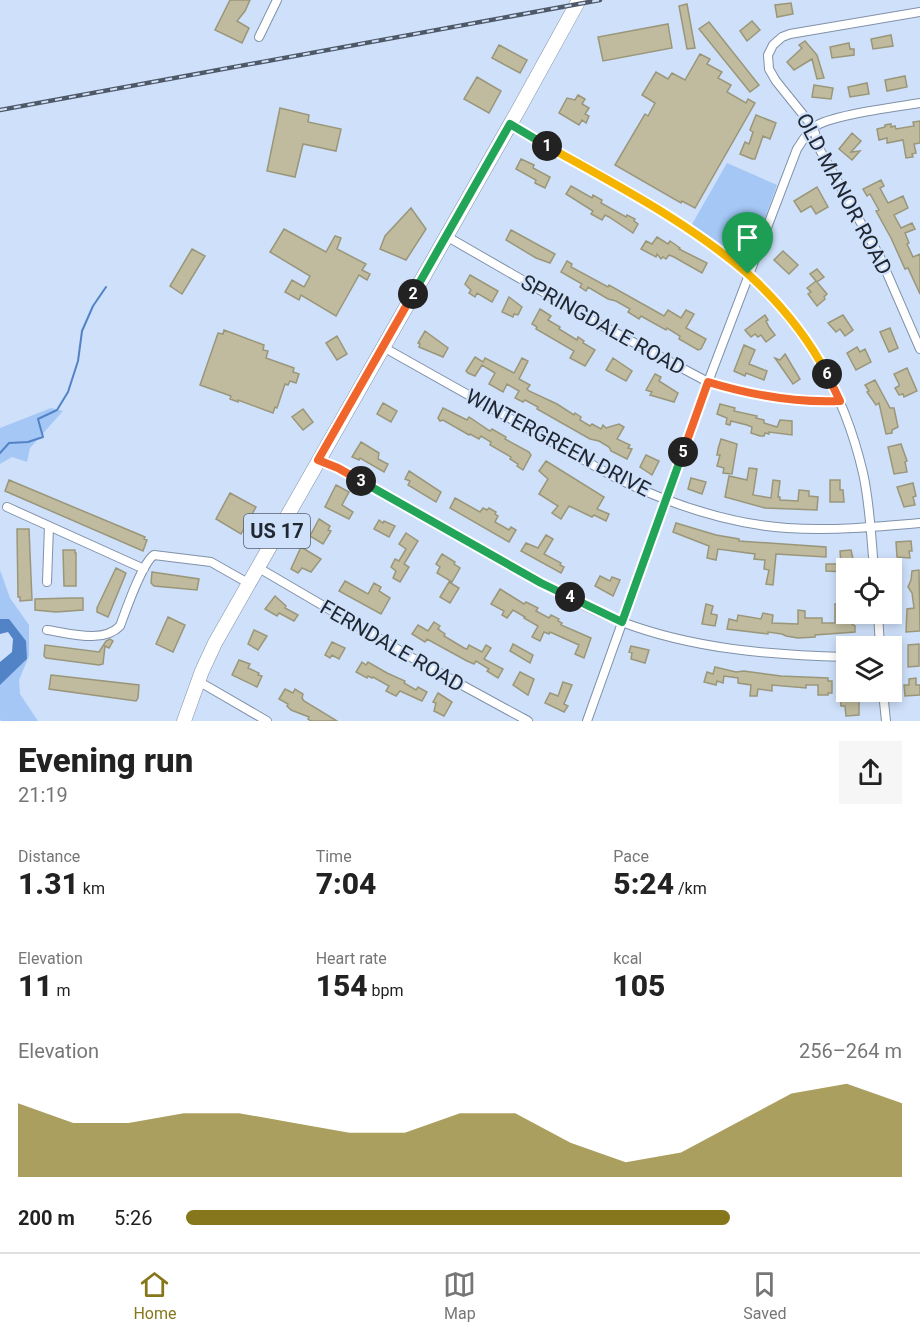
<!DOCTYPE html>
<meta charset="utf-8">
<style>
:root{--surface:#fff;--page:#f6f6f6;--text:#222;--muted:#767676;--line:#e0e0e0;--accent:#87771c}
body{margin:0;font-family:Roboto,sans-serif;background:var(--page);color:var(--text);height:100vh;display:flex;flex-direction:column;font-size:22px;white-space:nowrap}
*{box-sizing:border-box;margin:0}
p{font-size:20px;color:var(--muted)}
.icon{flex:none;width:33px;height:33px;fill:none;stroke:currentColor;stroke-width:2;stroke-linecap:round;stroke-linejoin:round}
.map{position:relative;height:721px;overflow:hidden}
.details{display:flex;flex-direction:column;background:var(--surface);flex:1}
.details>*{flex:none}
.buttons{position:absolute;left:836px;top:558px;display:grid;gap:12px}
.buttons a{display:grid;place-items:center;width:66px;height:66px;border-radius:0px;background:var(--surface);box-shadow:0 3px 9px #0003;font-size:30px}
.pin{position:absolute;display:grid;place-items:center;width:51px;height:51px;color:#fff;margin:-62px -26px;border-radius:50% 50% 50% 0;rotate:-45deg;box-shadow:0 0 6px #0007}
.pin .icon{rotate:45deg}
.km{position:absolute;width:30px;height:30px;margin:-15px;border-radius:50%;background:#222;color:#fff;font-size:16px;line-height:30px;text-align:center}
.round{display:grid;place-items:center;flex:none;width:63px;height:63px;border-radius:0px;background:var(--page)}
.overview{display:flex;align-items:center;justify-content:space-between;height:102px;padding:0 18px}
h1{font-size:33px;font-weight:800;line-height:45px}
.metrics{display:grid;grid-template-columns:repeat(3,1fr);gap:9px;height:102px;padding:6px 18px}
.metrics div{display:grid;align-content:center}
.metrics b{font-size:30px;font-weight:800}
.metrics small{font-size:16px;font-weight:400}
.metrics p{font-size:16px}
.chart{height:168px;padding:12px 18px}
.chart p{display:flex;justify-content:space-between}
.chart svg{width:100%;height:108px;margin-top:6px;fill:var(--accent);opacity:.7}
ul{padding:0 18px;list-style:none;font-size:20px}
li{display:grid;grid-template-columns:96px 72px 1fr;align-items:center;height:45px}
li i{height:15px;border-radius:8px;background:var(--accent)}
.tab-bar{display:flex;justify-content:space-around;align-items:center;height:84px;border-top:2px solid var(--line);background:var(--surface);font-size:16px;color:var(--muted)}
.tab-bar a{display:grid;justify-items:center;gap:3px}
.tab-bar .current{color:var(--accent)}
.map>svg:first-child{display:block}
.green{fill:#a4c7f6}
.water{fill:#5283c6}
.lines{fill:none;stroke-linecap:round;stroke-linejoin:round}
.stream{stroke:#5283c6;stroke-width:2}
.building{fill:#c0bb9e;stroke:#9a9679;stroke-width:1.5}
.minor-casing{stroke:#8091a9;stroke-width:10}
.primary-casing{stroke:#8091a9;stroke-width:15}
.minor{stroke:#fff;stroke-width:8}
.primary{stroke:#fff;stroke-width:14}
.rail-casing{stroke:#4f5867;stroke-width:4.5}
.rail{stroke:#cee0fa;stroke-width:2;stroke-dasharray:7;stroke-linecap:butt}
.split-1-casing{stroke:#fff;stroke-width:12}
.split-2-casing{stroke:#fff;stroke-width:12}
.split-3-casing{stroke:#fff;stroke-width:12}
.split-4-casing{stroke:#fff;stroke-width:12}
.split-5-casing{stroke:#fff;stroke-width:12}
.split-6-casing{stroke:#fff;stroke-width:12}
.split-7-casing{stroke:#fff;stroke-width:12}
.split-1{stroke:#f5b400;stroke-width:8}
.split-2{stroke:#22a559;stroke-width:8}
.split-3{stroke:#f0652b;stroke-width:8}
.split-4{stroke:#22a559;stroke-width:8}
.split-5{stroke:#22a559;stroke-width:8}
.split-6{stroke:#f0652b;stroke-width:8}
.split-7{stroke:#f5b400;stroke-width:8}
.labels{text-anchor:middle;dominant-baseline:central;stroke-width:4.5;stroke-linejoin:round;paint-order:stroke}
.shield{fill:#cee0fa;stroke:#555e6d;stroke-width:1.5}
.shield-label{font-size:20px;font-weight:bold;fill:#212731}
.street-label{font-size:21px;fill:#212731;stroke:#cee0fa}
</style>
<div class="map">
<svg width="920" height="721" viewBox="0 0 920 721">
<rect width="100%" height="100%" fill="#cee0fa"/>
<path class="green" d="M727,163L777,185L750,259L745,262L691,226Z
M51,408L63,411L30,448L27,462L12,457L0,464V428Z
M0,570L10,598L29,625V656L19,680L20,694L38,721H1L0,719V685L27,659L9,619H0Z"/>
<path class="water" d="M0,619H9L26,641L27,659L0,685V662L12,652L13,639L8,632L0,634Z"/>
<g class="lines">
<path class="stream" d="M0,453L9,443L28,442L43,437L38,419L57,410L68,392L78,361L82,331L93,306L106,287"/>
</g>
<path class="building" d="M230,0H250L245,11L237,21L249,28L242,43L215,30Z
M791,3L793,14L777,17L775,5Z
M687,4L695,48L687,49L679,6Z
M752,21L760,30L747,41L740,31Z
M709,22L759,85L750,92L699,29Z
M668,24L672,48L603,61L598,37Z
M891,35L893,46L873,49L871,39Z
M805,41L817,55L824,78L817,79L812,59L794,70L787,62L802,48L799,45Z
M849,43L850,49H854V55L832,58L830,47Z
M499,45L527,60L520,73L492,58Z
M700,54L710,59L707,64L722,72L718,78L731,85L727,92L746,103L748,99L755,103L695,208L682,201L681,203L615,165L645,114L648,116L655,103L642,95L656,72L668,79L672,73L685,80Z
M905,76L907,87L887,91L885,80Z
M477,77L501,91L489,113L464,99Z
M867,83L869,94L850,97L848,87Z
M814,85L833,88L831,99L812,97Z
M578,95L585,99L582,104L589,108L585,114L589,116L586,123L582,120L579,125L559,113L567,98L575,100Z
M280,108L309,115L308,122L341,129L336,151L303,144L295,177L267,171Z
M756,115L776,123L770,139L763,136L755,159H752L740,154L745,142L749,144L753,132L750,130Z
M920,121V143L914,144L916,153L912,154L913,157L906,158L903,140L887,143V138L879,140L877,129L885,127V125L891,124V127L895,126L896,129L914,126L913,122Z
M852,133L861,141L851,152L860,151L852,160L839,149Z
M521,159L534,165L533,168L550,177L545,188L535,183L536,180L516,169Z
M881,180L884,186L880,188L888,203L903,196L908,208L894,215L901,228L912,223L915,229L905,233L909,243L907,244L913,257L920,254V294L908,268L905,269L891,238L876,211L879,210L870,194L867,196L863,189Z
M571,186L592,198L593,195L602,200L601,203L626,217L627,215L635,219L634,221L638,224L633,233L609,217L605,215L602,220L591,214L593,211L566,194Z
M817,187L828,207L816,214L811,206L801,212L794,201Z
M411,208L426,229L406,260L380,249L385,236Z
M284,229L326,252L335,236L341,238L337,249L366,264L362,270L370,274L367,280L359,275L336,316L301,295L299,300L285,292L292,280L304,287L310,276L270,252Z
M511,230L555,254L550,263L536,258L506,240Z
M657,237L668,244L670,241L680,248L679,249L707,263L702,273L674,257L669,255L666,259L663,257L661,259L657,254L656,257L641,249L646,241L652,244Z
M192,249L205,256L182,294L170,286Z
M783,251L798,265L789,274L774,260Z
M567,261L572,264L571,267L608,287L609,285L664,316L668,310L681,318L686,310L694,314L686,328L706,339L701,349L698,350L679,339L680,336L667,328L666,330L641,316L639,319L628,312L630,309L616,301L608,299L588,287L586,291L580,287L582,284L561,272Z
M817,269L824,277L817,282L827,294L824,297L825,299L817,306L808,294L811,292L807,288L816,281L810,274Z
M470,275L498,291L492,302L477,293L475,297L469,293L471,290L465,284Z
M509,297L522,307L518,315L514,314L513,317L502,312Z
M540,309L551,316L548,320L560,327L559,329L577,340L578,337L584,341L583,343L595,350L585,366L570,358L574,351L536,329L537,327L532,324Z
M765,315L768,320L766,321L769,327L775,335L766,342L761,335L758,337L755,334L751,337L745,330Z
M843,315L853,330L845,336L840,329L836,332L828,323Z
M890,328L898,348L889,352L880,332Z
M224,330L264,345L263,350L268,351L266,358L294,368L293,372L299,374L296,383L290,381L288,385L285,384L277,408L275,407L273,413L238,400V402L230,399L231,396L200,385L218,333L223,334Z
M425,331L448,348L443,357L419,347L420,344L418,343Z
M337,336L347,354L337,360L326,343Z
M744,345L755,350L749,364L767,371L764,380L746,373L745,376L734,371Z
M857,347L860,352L865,349L871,362L856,370L847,353Z
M785,354L800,379L793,384L775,358L780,360Z
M475,357L483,362L485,358L514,373L522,358L528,361L519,379L530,385L527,389L529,391L557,404L574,415L575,413L581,417L580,420L590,426L592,424L601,429L603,425L606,428L619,424L624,427L617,439L630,445L628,448L632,449L627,459L611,451L609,447L599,441L590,439L537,409L538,407L525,400L523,402L515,398L519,391L507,384L503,392L489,384L495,373L482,365L475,376L468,373L466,371Z
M613,358L632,371L626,381L606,370Z
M907,368L917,391L904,397L903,394L899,395L895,388L899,386V384L894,374Z
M655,374L661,377L659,381L678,393L674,402L650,395L652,392L646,390Z
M875,380L890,408H894L898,427L892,430V433L886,434L879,403L876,405L867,392L869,391L865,385Z
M383,403L397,411L391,422L377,414Z
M720,404L735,408L734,411L757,416L756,418L764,420V423L777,427L780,420L792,421V435L769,432V434L765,433L764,436H760L751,433L752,427L747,425L731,421L730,425L726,424L727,418L717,414Z
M443,408L467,420L469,417L490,431L492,429L506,437L505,439L529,452L531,455L523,470L517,466L518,464L510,459L511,457L490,445L491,442L481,436L479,439L470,434L469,435L443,420L440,421L438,418Z
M303,409L313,422L303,430L292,417Z
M721,439L737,444L732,474L723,473L724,468L717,466L720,455H717L718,449Z
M361,442L379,453L378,459L388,464L384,472L360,458L359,460L352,457Z
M901,444L907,461L905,462L907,472L894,474L888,447Z
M646,455L659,461L652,475L640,467Z
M546,461L604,497L597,509L609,514L606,521L594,515L592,517L569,506L561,519L552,513L558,506L539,494L548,479L539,471Z
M749,468L757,469L753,495L771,498L773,480L780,481L778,497H780V500L798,501L799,490L809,491V496L818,497L817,510L765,508L725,497L729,476L747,480Z
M409,471L441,492L436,502L408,485L410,481L405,479Z
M691,478L706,482L702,494L688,489Z
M9,480L145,537L144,539L147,540L143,551L5,491Z
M830,480H840V490H843L844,502H830Z
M913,483L916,496L913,497L915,505L904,507L897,487Z
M336,485L349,492L342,505L353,512L349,519L325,507Z
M230,493L256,507L241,534L216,519Z
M455,498L480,512L483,508L487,510L489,508L496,512L495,514L498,516L495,522L509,530L511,527L516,530L509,542L450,508Z
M319,519L330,526L328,530L331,531L323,544L310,536Z
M379,520L383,523L384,521L395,526L389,537L374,529Z
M676,523L716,535L739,539V541L826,547V557L776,554L773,585L766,584L769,570L764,569L765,560L754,559L755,554L718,549L716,560L707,558L709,546L673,532Z
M17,529H29L32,600L20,601V597H18Z
M406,533L418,541L404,564L409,567L400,582L393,578L396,571L391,567L395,559L399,561L406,549L399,544Z
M546,535L553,539L544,554L561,563L560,565L564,567L561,573L521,551L526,543L538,548Z
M911,541L912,551H909L910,558L897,557L896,542Z
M301,547L321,559L311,572L302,568L298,573L291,569Z
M63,550H75V553H76V586H64Z
M851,550L855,568H846V572L826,571V564H841L840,551Z
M442,554L455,562L454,564L460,568L452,582L437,573L440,567L436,564Z
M116,568L126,573L108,617L97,612V608Z
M919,570L920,631L906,632L907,609L914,608L912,593L908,587L911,580L912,571Z
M152,572L199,579L197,590L154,586L151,583Z
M600,576L610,581L612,577L620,580L613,596L595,586Z
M345,581L368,594L374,583L381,587L379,591L390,598L381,614L339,591Z
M449,582L459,588L450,603L440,597Z
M500,589L524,604L526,602L538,608L536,611L549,618L551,615L559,619L558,621L562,623L561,625L591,638L584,658L575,654L579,645L550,632L549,634L544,632L540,641L532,637L538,626L524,618L525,617L513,610L507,618L502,615L504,611L491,604Z
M275,596L286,606L285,608L298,615L294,621L279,613L277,616L265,609Z
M72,598H83V610L56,612L35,610V599Z
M706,604L713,606L711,614L717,615V617L715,626L702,624Z
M835,604H843V622L852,621V624L855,626V632L815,635V637L798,638L786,636L782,634L768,632V634L727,629L729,619L737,621L738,615L761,619L763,613L773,615L772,623L798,624V610L805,611V618H822V623H835Z
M168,617L185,625L173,652L156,644Z
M434,622L440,626L438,629L445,634L444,636L464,648L467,649L469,645L482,652L486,645L491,648L484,659L503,669L498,678L487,671L489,669L476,661L474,664L467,661L427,639L425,642L412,634L418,625L428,631Z
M254,630L267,636L258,650L248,644Z
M110,639L113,641L109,648L105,646L103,664L99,665L46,658L44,656L45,645L99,652L106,641Z
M332,642L345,648L339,659L332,655L330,658L325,655Z
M513,644L533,655L530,663L510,651Z
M919,644V666L908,667V645Z
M631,646L649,650L645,663L631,659L632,653L629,652Z
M239,660L250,664L248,668L259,673L258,675L262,676L257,687L232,675Z
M362,662L366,665L368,662L387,673L405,681L404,683L416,690L418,687L427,692L422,701L400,691L396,696L386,691L389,686L373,677L372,678L368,676L367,678L356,672Z
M715,667L736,672L744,671L781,676L828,678V681H832V693H828V695H818V685H806V688L772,685V691L758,689L757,696H750L751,685L738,683V678L724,676L723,683L717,681L716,685L704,682L707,672L713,674Z
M520,672L534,679L528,695L513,685Z
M51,675L139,685L138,698L136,701L49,689Z
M916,678V685H920V695L905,696L904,685H909V679Z
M563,682L572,685L564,704L568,706L564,712L545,703L550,693L558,696Z
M285,689L293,693L295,689L303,694L302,698L304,701L337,721H311L308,719L309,717L291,710L287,706L288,704L279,699Z
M859,692V715L846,716L845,706H841L840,695Z
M438,693L452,702L444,716L434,711L436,703L433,702Z"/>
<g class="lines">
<defs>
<path id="minor" d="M920,12L790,34L782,37L773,45L768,55L769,69L776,81L813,127L820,150L880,257L920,349
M259,37L277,0
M510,124C670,217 817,275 863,473C870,504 871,537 874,568
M446,236L599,324L708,382L755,394L787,399L840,401
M383,347L616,478C670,504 727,524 787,528C831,531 876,527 920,523
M318,460L338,468C394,500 451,533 508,564C545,585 583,607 622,622C693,649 771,655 846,657
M7,507L144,569
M257,567L416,660L528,721
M47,582L49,526
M878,614L880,646
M47,630C69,633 103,644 120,626C126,610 142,563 154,555L211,562L248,583
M198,681L267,721
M883,692L886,721
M587,721L708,382L797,149C802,142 807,132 814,127C830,115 897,107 920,103"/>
<path id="primary" d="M184,721L202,671L215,643L520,107L579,0"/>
</defs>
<use href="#minor" class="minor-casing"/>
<use href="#primary" class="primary-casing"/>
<use href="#minor" class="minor"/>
<use href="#primary" class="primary"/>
<defs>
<path id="rail" d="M0,110L600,0"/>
</defs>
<use href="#rail" class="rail-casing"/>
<use href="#rail" class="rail"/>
</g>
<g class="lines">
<defs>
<path id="split-1" d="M547,146C616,185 688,222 748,274"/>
<path id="split-2" d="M413,294L510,124L547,146"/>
<path id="split-3" d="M361,481L338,468L318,460L413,294"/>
<path id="split-4" d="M361,481L541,583L570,597"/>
<path id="split-5" d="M570,597L622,622L683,452"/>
<path id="split-6" d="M683,452L708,382C751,395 795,403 840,401L827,374"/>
<path id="split-7" d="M748,274C780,303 807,336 827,374"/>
</defs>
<use href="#split-1" class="split-1-casing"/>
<use href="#split-2" class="split-2-casing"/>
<use href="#split-3" class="split-3-casing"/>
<use href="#split-4" class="split-4-casing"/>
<use href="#split-5" class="split-5-casing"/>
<use href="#split-6" class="split-6-casing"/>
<use href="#split-7" class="split-7-casing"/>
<use href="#split-1" class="split-1"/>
<use href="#split-2" class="split-2"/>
<use href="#split-3" class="split-3"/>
<use href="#split-4" class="split-4"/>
<use href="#split-5" class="split-5"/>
<use href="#split-6" class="split-6"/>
<use href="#split-7" class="split-7"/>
</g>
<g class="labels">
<rect class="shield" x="244" y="514" width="66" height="34" rx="4.5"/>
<g class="shield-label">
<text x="277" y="531">US 17</text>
</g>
<g class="street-label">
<text transform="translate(844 194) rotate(62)">OLD MANOR ROAD</text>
<text transform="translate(603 325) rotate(29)">SPRINGDALE ROAD</text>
<text transform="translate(558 443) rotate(28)">WINTERGREEN DRIVE</text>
<text transform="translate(392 646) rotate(30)">FERNDALE ROAD</text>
</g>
</g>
</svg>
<div class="buttons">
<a><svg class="icon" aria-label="locate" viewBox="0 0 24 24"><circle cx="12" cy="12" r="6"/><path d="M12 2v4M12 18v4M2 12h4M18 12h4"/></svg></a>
<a><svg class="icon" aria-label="layers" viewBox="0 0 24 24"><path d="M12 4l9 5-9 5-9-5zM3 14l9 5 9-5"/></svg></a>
</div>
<div class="pin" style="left:748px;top:274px;background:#1e9e55"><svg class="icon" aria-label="arrive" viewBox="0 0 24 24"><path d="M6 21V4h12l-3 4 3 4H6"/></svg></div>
<b class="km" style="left:547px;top:146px">1</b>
<b class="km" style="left:413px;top:294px">2</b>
<b class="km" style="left:361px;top:481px">3</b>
<b class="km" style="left:570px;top:597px">4</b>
<b class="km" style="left:683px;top:452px">5</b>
<b class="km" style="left:827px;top:374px">6</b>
</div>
<section class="details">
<div class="overview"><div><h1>Evening run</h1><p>21:19</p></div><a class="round"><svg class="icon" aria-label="share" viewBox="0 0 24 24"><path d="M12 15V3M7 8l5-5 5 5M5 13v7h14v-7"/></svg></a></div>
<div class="metrics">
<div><p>Distance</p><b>1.31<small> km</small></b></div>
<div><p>Time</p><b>7:04</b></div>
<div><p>Pace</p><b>5:24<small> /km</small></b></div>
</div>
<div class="metrics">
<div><p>Elevation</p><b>11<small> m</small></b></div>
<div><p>Heart rate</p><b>154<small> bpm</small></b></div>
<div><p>kcal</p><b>105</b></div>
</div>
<div class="chart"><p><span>Elevation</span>256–264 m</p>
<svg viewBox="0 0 160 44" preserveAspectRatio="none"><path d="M0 44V14L10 22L20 22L30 18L40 18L50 22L60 26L70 26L80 18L90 18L100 30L110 38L120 34L130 22L140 10L150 6L160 14V44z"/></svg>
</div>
<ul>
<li><b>200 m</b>5:26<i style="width:76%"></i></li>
</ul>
</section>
<nav class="tab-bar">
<a class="current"><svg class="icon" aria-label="home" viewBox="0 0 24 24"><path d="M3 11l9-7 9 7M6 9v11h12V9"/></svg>Home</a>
<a><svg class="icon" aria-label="map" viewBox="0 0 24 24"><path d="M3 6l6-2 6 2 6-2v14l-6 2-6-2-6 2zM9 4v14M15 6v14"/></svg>Map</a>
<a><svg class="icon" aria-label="saved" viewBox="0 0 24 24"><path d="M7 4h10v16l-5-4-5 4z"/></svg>Saved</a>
</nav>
